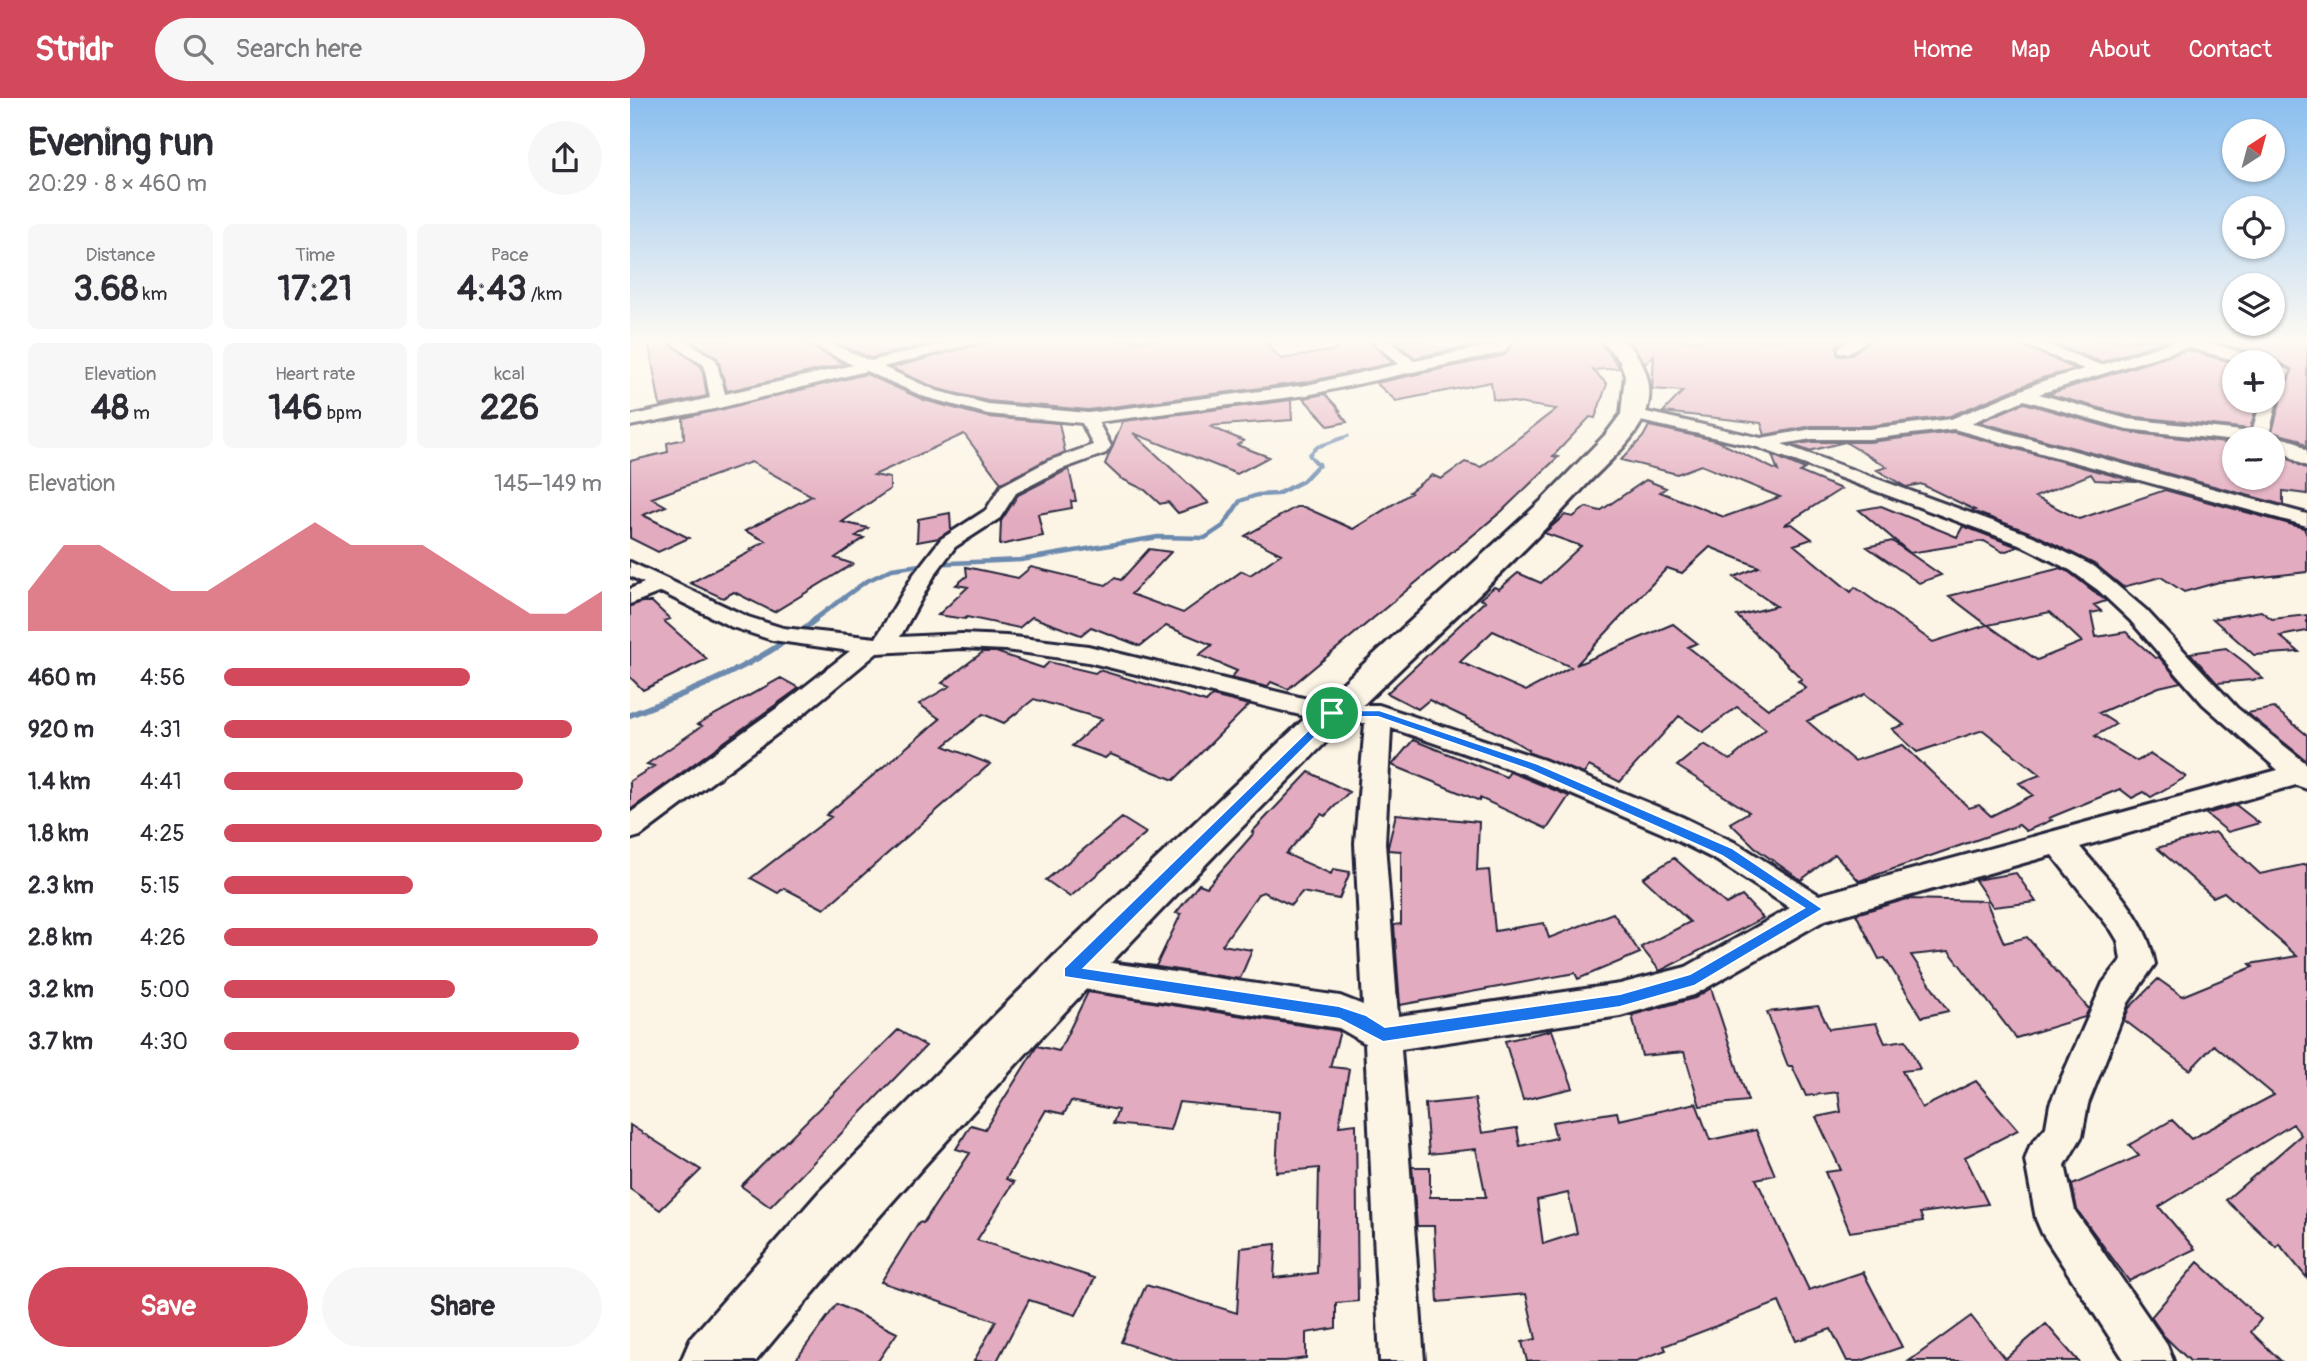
<!DOCTYPE html>
<meta charset="utf-8">
<style>
:root{--surface:#fff;--page:#f7f7f7;--text:#2b2b33;--muted:#7c7c81;--accent:#d1495b}
body{margin:0;font-family:Pangolin,sans-serif;background:var(--page);color:var(--text);height:100vh;display:flex;flex-direction:column;font-size:26px;white-space:nowrap}
*{box-sizing:border-box;margin:0}
p{font-size:23px;color:var(--muted)}
.icon{flex:none;width:38px;height:38px;fill:none;stroke:currentColor;stroke-width:2;stroke-linecap:round;stroke-linejoin:round}
.map{position:relative;flex:1;overflow:hidden}
.panel{display:flex;flex-direction:column;background:var(--surface);width:630px}
.panel>*{flex:none}
.needle{width:46px;rotate:36deg}
.fabs{position:absolute;left:1592px;top:21px;display:grid;gap:14px}
.fabs a{display:grid;place-items:center;width:63px;height:63px;border-radius:50%;background:var(--surface);box-shadow:0 2px 5px #0004;font-size:35px}
.pin{position:absolute;display:grid;place-items:center;width:60px;height:60px;color:#fff;margin:-30px;border:4px solid #fff;border-radius:50%;box-shadow:0 2px 7px #0007}
.round{display:grid;place-items:center;flex:none;width:74px;height:74px;border-radius:37px;background:var(--page)}
.headline{display:flex;align-items:center;justify-content:space-between;height:119px;padding:0 28px}
h1{font-size:38px;font-weight:700;line-height:52px}
.figures{display:grid;grid-template-columns:repeat(3,1fr);gap:10px;height:119px;padding:7px 28px}
.figures div{display:grid;align-content:center;border-radius:10px;background:var(--page);text-align:center}
.figures b{font-size:35px;font-weight:700}
.figures small{font-size:19px;font-weight:400}
.figures p{font-size:19px}
.chart{height:196px;padding:14px 28px}
.chart p{display:flex;justify-content:space-between}
.chart svg{width:100%;height:126px;margin-top:7px;fill:var(--accent);opacity:.7}
.button{display:flex;gap:14px;margin-top:auto;padding:14px 28px}
.button a{flex:1;height:80px;border-radius:42px;background:var(--accent);color:#fff;font-size:28px;font-weight:700;line-height:80px;text-align:center}
.button a+a{background:var(--page);color:var(--text)}
ul{padding:0 28px;list-style:none;font-size:23px}
li{display:grid;grid-template-columns:112px 84px 1fr;align-items:center;height:52px}
li i{height:18px;border-radius:9px;background:var(--accent)}
header{display:flex;align-items:center;gap:42px;box-sizing:border-box;height:98px;padding:0 35px;background:var(--accent);color:#fff}
header strong{font-size:33px}
nav{display:flex;gap:38px;margin-inline-start:auto;font-size:24px}
.search{width:490px;height:63px;background:var(--page);display:flex;align-items:center;gap:18px;box-sizing:border-box;padding:0 24px;border-radius:38px;color:var(--muted);font-size:26px}
main{display:flex;flex:1;min-height:0}
.map>svg:first-child{display:block}
.lines{fill:none;stroke-linecap:round;stroke-linejoin:round}
.stream-far2{stroke:#6c89ae;stroke-width:3.5}
.stream-far1{stroke:#6c89ae;stroke-width:4.5}
.stream{stroke:#6c89ae;stroke-width:6}
.building{fill:#e3abbf;stroke:#22223b;stroke-width:2;fill-rule:evenodd}
.street-casing{stroke:#22223b;stroke-width:6}
.primary-casing{stroke:#22223b;stroke-width:6}
.street{fill:#fcf5e5;fill-rule:evenodd}
.primary{fill:#fcf5e5;fill-rule:evenodd}
.route{fill:#1a73e8;stroke:#fff;stroke-width:2;fill-rule:evenodd}
</style>
<header>
<strong>Stridr</strong>
<div class="search"><svg class="icon" aria-label="search" viewBox="0 0 24 24"><circle cx="10" cy="10" r="6"/><path d="M15 15l6 6"/></svg>Search here</div>
<nav><a>Home</a><a>Map</a><a>About</a><a>Contact</a></nav>
</header>
<main>
<section class="panel">
<div class="headline"><div><h1>Evening run</h1><p>20:29 · 8 × 460 m</p></div><a class="round"><svg class="icon" aria-label="share" viewBox="0 0 24 24"><path d="M12 15V3M7 8l5-5 5 5M5 13v7h14v-7"/></svg></a></div>
<div class="figures">
<div><p>Distance</p><b>3.68<small> km</small></b></div>
<div><p>Time</p><b>17:21</b></div>
<div><p>Pace</p><b>4:43<small> /km</small></b></div>
</div>
<div class="figures">
<div><p>Elevation</p><b>48<small> m</small></b></div>
<div><p>Heart rate</p><b>146<small> bpm</small></b></div>
<div><p>kcal</p><b>226</b></div>
</div>
<div class="chart"><p><span>Elevation</span>145–149 m</p>
<svg viewBox="0 0 160 44" preserveAspectRatio="none"><path d="M0 44V30L10 14L20 14L30 22L40 30L50 30L60 22L70 14L80 6L90 14L100 14L110 14L120 22L130 30L140 38L150 38L160 30V44z"/></svg>
</div>
<ul>
<li><b>460 m</b>4:56<i style="width:65%"></i></li>
<li><b>920 m</b>4:31<i style="width:92%"></i></li>
<li><b>1.4 km</b>4:41<i style="width:79%"></i></li>
<li><b>1.8 km</b>4:25<i style="width:100%"></i></li>
<li><b>2.3 km</b>5:15<i style="width:50%"></i></li>
<li><b>2.8 km</b>4:26<i style="width:99%"></i></li>
<li><b>3.2 km</b>5:00<i style="width:61%"></i></li>
<li><b>3.7 km</b>4:30<i style="width:94%"></i></li>
</ul>
<div class="button"><a>Save</a><a>Share</a></div>
</section>
<div class="map">
<svg width="1677" height="1263" viewBox="0 0 1677 1263">
<rect width="100%" height="100%" fill="#fcf5e5"/>
<filter id="ink" filterUnits="userSpaceOnUse"><feTurbulence type="fractalNoise" baseFrequency=".0143" numOctaves="2"/><feDisplacementMap in="SourceGraphic" scale="14" xChannelSelector="R" yChannelSelector="G"/><feConvolveMatrix kernelMatrix="1 2 1 2 8 2 1 2 1" color-interpolation-filters="sRGB"/></filter>
<g filter="url(#ink)">
<g class="lines">
<path class="stream-far2" d="M689,368L679,357L687,349L718,338"/>
<path class="stream-far1" d="M182,523L235,484L262,471L297,466L391,462L528,439L575,440L593,428L610,403L627,397L647,396L673,383L689,366"/>
<path class="stream" d="M0,617C66,592 129,566 185,522"/>
</g>
<path class="building" d="M18,242H34L72,269L77,298L30,308Z
M61,242H170L215,266L97,293L87,260Z
M201,242H302L303,245L240,260Z
M364,242H633L651,261L706,252L699,242H739L763,265L677,284L458,312L358,303L308,291L261,270Z
M763,242H864L785,260Z
M885,242H969L990,270L963,272L977,286L965,320L960,319L923,358L928,359L872,413L658,591L641,584L637,589L601,580L607,573L569,557L582,547L536,528L510,548L461,529L451,537L402,519L389,530L337,519L335,521L308,517L338,489L326,487L337,478L336,469L388,480L401,469L476,487L485,480L491,482L519,451L541,454L501,496L553,515L612,473L620,477L651,456L615,438L666,409H674L723,431L781,395L779,394L802,377L811,381L835,364L851,369L926,311L863,301L861,284L766,303L746,285L875,257Z
M998,242H1214L1206,249L1209,258L1220,257L1241,242H1381L1446,271L1412,280L1320,318L1239,328H1182L1135,337L1131,325L1033,314L1053,293L1022,291L1024,257L1015,266Z
M1414,242H1538L1471,264Z
M1580,242H1677V349L1668,341L1642,334L1650,304L1648,298L1653,294L1661,271L1644,262L1638,264L1633,258Z
M1557,252L1605,265V303H1628L1620,331L1498,318L1418,296Z
M236,276L294,302L357,319L429,325L435,354L371,385L334,336L244,377L260,380V391L212,424L238,430L226,438L234,440L205,460L223,466L144,514L104,494L93,500L60,485L122,453L119,452L136,443L115,433L182,398L121,364L22,400L36,408L13,417L59,440L28,454L0,440V363L38,354L37,345L54,341L53,320Z
M695,296L710,312H708L717,324L699,328L673,300Z
M661,302L662,322L579,328L614,343L607,347L639,359L607,376L503,335L579,405L548,415L538,404L530,406L515,392L490,380L475,366L493,323Z
M1394,305L1496,334L1605,346V380H1643V352L1647,353L1677,370V396L1653,393V407L1349,324Z
M1019,328L1085,342L1148,373L1142,357L1175,371L1170,374L1211,391L1154,427L1162,426L1182,441L1164,447L1221,494L1225,489L1303,544L1357,527L1319,498L1431,470L1439,474L1476,503L1464,507L1471,513L1461,515L1466,539L1496,534L1525,560L1529,559L1551,584L1529,589L1469,615L1486,626L1465,638L1507,663L1521,656L1556,679L1521,699L1514,694L1502,700L1490,691L1419,720L1422,722L1396,733L1389,727L1229,783L1205,756L1171,782L1128,752L1100,725L1119,714L1047,668L1074,646L1100,662L1136,631L1107,609L1073,634L1049,618L990,684L959,668L954,676L897,654L899,652L880,641L799,602L788,611L757,595L855,503L850,501L864,489L869,491L888,475L911,485L951,448L914,435L935,417L943,419L956,409L970,413L1016,382L1036,390L1030,394L1094,419L1150,399L1071,367L1047,376L991,362L1013,339ZM1080,449L1129,469L1104,479L1146,508L1107,518L1172,581L1168,583L1176,590L1138,611L1058,549L1067,545L1043,526L946,567L1037,470L1052,475ZM1420,514L1452,544L1407,562L1358,527ZM863,533L941,569L896,593L830,564ZM1235,596L1274,627L1262,631L1287,654L1353,632L1410,677L1389,685L1403,697L1361,718L1349,707L1339,710L1273,647L1224,663L1177,623Z
M1324,334L1507,384L1465,382L1461,376L1405,399L1449,421L1535,392L1674,430L1677,437V474L1589,484L1554,494L1531,479L1493,489L1466,467L1404,436L1342,413L1345,412L1291,386L1276,389L1247,372L1257,369L1215,344L1179,353L1162,347L1182,344H1239Z
M439,371L446,403H441L442,410L408,416L413,438L370,447L371,423L388,397Z
M1251,408L1327,439L1333,428L1388,449L1373,454L1354,443L1280,455L1229,412Z
M320,415L321,432L309,440L287,444L288,421Z
M1262,443L1311,477L1289,485L1237,449Z
M12,504H22L40,521L34,523L77,561L13,592L0,579V508Z
M1631,513L1642,521L1677,517V533L1650,538L1669,554L1624,557L1583,521Z
M1596,550L1617,566L1633,581L1587,585L1560,555Z
M353,554H366L413,570L419,564L465,575L469,572L576,604L582,598L619,607L544,682L480,656L475,660L442,648L472,621L404,601L374,625L353,616L314,648L360,666L194,811L154,790L148,795L121,780L201,719L196,717L310,621L289,606L320,588L312,585Z
M151,580L169,590L0,712V683L24,668L17,666L72,628L68,626Z
M1644,610L1677,637V663L1617,615Z
M783,642L876,679L880,674L939,698L917,731L850,700V703L762,667Z
M679,674L719,694L695,718L691,716L656,756L701,776L703,771L720,774L709,801L672,794L661,807L633,794L628,796L592,847L622,852L610,881L486,863L526,868L551,816L546,815L569,786L577,789L624,735L622,734Z
M1606,707L1629,725L1598,734L1576,716Z
M766,716L849,724L847,773L859,772L865,833L914,825L919,840L983,815L1010,855L948,881L945,875L770,907L764,827L771,826V753L758,752V749Z
M492,720L516,735L440,799L416,782Z
M1585,734L1630,776L1677,766V1180L1649,1146L1646,1149L1596,1102L1671,1037L1663,1026L1529,1109L1565,1151L1499,1183L1447,1112L1442,1087L1509,1058L1499,1047L1542,1022L1561,1041L1644,997L1584,947L1560,972L1494,922L1499,910L1528,881L1552,898L1623,869L1620,866L1667,858L1594,794L1583,799L1527,750Z
M1044,760L1096,806L1112,798L1133,820L1030,873L1011,849L1060,824L1013,780Z
M1386,775L1406,804L1363,809L1345,782Z
M1277,801L1356,803L1374,845L1397,839L1459,911L1455,919L1386,940L1319,853L1281,857L1318,913L1292,919L1255,860L1249,861L1226,816Z
M1081,890L1118,1003L1070,1008L1054,954L1012,958L1002,917L1065,900Z
M458,894L710,933L700,969L719,971L709,1028L726,1026L728,1203L706,1205V1230L676,1235V1260L655,1263H548L491,1244L516,1187L607,1215L611,1150L646,1146L644,1180L687,1175L689,1070L646,1074L649,1014L549,1004L540,1032L483,1026L488,1012L441,1003L434,1016L416,1012L376,1081L384,1084L347,1142L465,1180L446,1217L399,1202L367,1263H344L366,1223L251,1184L289,1124L293,1125L340,1055L326,1051L341,1027L355,1031L407,948L429,953Z
M1188,908L1199,931L1246,925L1255,945L1276,942L1290,971L1272,973L1292,1010L1346,983L1388,1032L1335,1059L1358,1106L1290,1115L1293,1123L1220,1134L1195,1074L1211,1072L1186,1019L1211,1014L1208,994L1176,998L1162,968H1158L1137,914Z
M268,932L296,948L140,1109L111,1088Z
M922,932L943,990L893,1002L875,943Z
M845,1001L852,1035L887,1030L890,1048L926,1040L922,1024L987,1014L989,1022L1066,1005L1080,1042L1126,1032L1145,1077L1126,1081L1179,1192L1233,1174L1272,1249L1231,1263H1217L1201,1231L1166,1243L1149,1204L1034,1248L1036,1252L1006,1263H897L892,1244L906,1241L896,1196L808,1204L804,1128H787L782,1069H800V1099H856L846,1051L799,1056L795,1006ZM938,1095L947,1135L913,1146L907,1102Z
M0,1027L71,1072L30,1112L0,1091Z
M1568,1164L1631,1221L1621,1234L1651,1263H1560L1534,1238L1521,1219Z
M207,1206L267,1235L248,1263H165Z
M1341,1218L1375,1261L1416,1226L1448,1263H1279Z"/>
<g class="lines">
<defs>
<path id="street" d="M37,242H55L86,262L95,296L223,267L173,242H193L240,263L329,242H357L253,269L307,293L358,306L458,315L677,287L769,266L741,242H758L784,263L864,247L868,242H883L874,254L677,297L468,324L481,348L476,355L432,371L386,395L370,420L325,449L305,476L270,539L332,536L376,538L458,548L702,607H749L914,662L1052,719L1108,746L1189,797L1648,672L1573,606L1500,522L1468,492L1440,472L1389,446L1127,349L997,320L995,316L997,312L1003,311L1131,340L1182,331H1239L1321,321L1413,283L1454,271L1383,242H1405L1471,267L1548,242H1569L1632,261L1635,264H1611L1557,249L1409,296L1498,321L1622,334L1631,303H1643L1645,299L1647,303L1639,336L1667,344L1677,353V368C1664,365 1657,352 1643,349V341L1605,343L1497,331L1394,302L1341,325L1677,416V428L1324,331L1239,341H1182L1152,346L1403,438L1465,469L1516,512L1607,610L1677,666V691L1666,687L1450,749C1481,786 1516,818 1525,866L1498,905L1458,1006L1452,1038L1435,1067L1445,1113L1537,1247L1543,1263H1495L1412,1135L1406,1121L1395,1062L1400,1048L1416,1029L1420,1006L1473,885L1491,862L1488,843L1482,833L1422,757L1195,822L1064,897L990,918L771,951L794,1263H750L735,945L709,930L440,889L428,884L423,874L428,864L440,859L710,898L733,907L725,745L735,625H702L458,564L376,552L332,550L247,555L172,617L10,738L0,741V715L154,605L220,553L142,542L102,529L31,494L0,506V491L14,485L0,478V464L118,519L153,530L246,540L284,476L311,441L356,412L371,388L418,363L463,347L452,325L358,316L295,299L236,273L89,310L0,328V318L80,300L74,267ZM761,630L894,676L1032,735L1086,762L1160,810L1056,869L990,886L768,918L755,745Z
M1220,242H1238L1219,255H1209V249Z
M1643,264L1660,273L1651,293L1643,298Z"/>
<path id="primary" d="M971,242H994C1015,262 1026,289 1015,317C1004,343 976,366 957,386C881,470 795,545 715,625C510,830 311,1040 126,1263H51L61,1240L190,1093L423,859L689,607L910,404L976,336L991,316L995,277L990,263Z"/>
</defs>
<use href="#street" class="street-casing"/>
<use href="#primary" class="primary-casing"/>
<use href="#street" class="street"/>
<use href="#primary" class="primary"/>
</g>
</g>
<linearGradient id="sky" x2="0" y2="1"><stop stop-color="#8abeef"/><stop offset="0.58" stop-color="#fefaf3"/><stop offset="1" stop-color="#fefaf3" stop-opacity="0"/></linearGradient>
<rect width="1677" height="419" fill="url(#sky)"/>
<path class="route" d="M698,613L749,612L908,666L1102,750L1193,811L1064,888L990,909L753,944L709,921L434,879V870ZM705,619H748L900,672L1092,758L1174,810L1060,876L990,896L755,929L736,917L709,908L454,870Z"/>
</svg>
<div class="fabs">
<a><svg class="needle" viewBox="-14 -14 28 28"><path d="M0-13l5 13h-10z" fill="#e53935"/><path d="M0 13l5-13h-10z" fill="#7c7c81"/></svg></a>
<a><svg class="icon" aria-label="locate" viewBox="0 0 24 24"><circle cx="12" cy="12" r="6"/><path d="M12 2v4M12 18v4M2 12h4M18 12h4"/></svg></a>
<a><svg class="icon" aria-label="layers" viewBox="0 0 24 24"><path d="M12 4l9 5-9 5-9-5zM3 14l9 5 9-5"/></svg></a>
<a>+</a>
<a>−</a>
</div>
<div class="pin" style="left:702px;top:615px;background:#1e9e55"><svg class="icon" aria-label="arrive" viewBox="0 0 24 24"><path d="M6 21V4h12l-3 4 3 4H6"/></svg></div>
</div>
</main>
